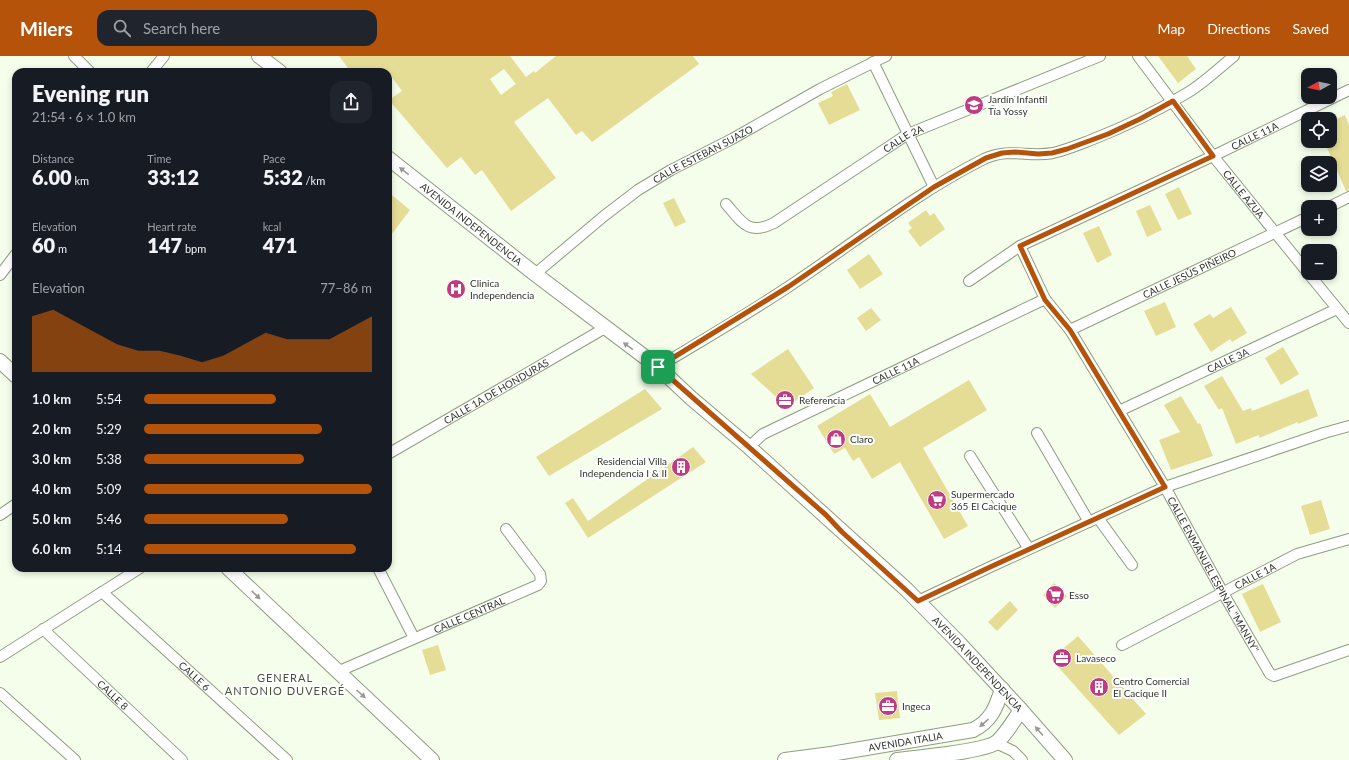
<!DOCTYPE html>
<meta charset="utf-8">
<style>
:root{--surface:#171b24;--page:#20242c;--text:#f1f3f6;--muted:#9ea1a6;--accent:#b45309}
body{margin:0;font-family:Lato,sans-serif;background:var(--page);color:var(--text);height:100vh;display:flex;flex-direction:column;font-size:15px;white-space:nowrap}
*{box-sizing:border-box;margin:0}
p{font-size:13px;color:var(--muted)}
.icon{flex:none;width:22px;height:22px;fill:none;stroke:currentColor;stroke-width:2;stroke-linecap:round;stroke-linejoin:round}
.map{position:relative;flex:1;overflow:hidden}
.sheet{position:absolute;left:12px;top:12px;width:380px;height:504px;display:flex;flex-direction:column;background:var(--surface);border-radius:12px;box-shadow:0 2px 6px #0003}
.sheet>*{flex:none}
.needle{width:26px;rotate:262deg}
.fabs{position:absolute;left:1301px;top:12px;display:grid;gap:8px}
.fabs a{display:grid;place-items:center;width:36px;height:36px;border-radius:8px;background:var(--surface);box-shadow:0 2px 6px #0003;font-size:20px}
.pin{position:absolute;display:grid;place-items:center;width:34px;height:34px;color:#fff;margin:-17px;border-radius:8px;box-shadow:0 2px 6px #0006}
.round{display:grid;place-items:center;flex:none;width:42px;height:42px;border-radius:12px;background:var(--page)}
.headline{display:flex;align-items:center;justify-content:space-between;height:68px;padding:0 20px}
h1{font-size:22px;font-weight:800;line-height:30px}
.figures{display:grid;grid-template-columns:repeat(3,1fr);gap:6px;height:68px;padding:4px 20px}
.figures div{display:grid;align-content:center}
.figures b{font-size:20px;font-weight:800}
.figures small{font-size:11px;font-weight:400}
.figures p{font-size:11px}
.chart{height:112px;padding:8px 20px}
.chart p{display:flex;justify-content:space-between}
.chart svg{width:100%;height:72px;margin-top:4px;fill:var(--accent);opacity:.7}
ul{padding:0 20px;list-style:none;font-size:13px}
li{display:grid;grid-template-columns:64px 48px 1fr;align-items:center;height:30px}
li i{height:10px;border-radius:5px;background:var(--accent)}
header{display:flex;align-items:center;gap:24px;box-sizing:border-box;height:56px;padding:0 20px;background:var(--accent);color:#fff}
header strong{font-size:19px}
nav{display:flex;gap:22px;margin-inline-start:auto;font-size:14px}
.search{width:280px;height:36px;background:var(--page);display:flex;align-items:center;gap:10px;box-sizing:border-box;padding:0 14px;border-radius:12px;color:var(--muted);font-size:15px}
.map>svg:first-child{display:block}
.building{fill:#e5dd96;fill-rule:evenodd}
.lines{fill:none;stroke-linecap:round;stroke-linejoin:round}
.street-casing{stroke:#8e9d7f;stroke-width:12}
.secondary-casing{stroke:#8e9d7f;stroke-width:16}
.street{stroke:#fff;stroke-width:10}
.secondary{stroke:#fff;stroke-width:14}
.oneway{fill:#979a94}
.route-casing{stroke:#fff;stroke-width:8}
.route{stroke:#b45309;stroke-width:5}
.labels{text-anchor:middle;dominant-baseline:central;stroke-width:4;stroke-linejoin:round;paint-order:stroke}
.poi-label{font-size:10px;fill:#2f3629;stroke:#fff;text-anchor:start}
.street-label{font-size:10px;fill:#2f3629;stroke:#fff}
.neighbourhood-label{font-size:11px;letter-spacing:1px;fill:#465438;stroke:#fff}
</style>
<header>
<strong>Milers</strong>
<div class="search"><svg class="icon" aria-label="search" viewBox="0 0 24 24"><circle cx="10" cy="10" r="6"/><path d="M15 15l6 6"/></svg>Search here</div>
<nav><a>Map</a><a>Directions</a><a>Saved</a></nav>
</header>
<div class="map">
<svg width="1349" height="704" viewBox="0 0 1349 704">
<rect width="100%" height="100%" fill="#f4feeb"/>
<path class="building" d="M339,0H510L526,21L534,15L535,17L556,0H693L699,8L592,86L582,75L576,79L548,42L514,66L556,122L511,155L482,114L475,119L461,101L447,112L389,44L402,35L388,16H351ZM504,13L516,28L501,39L490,23Z
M1158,0H1187L1196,13L1178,27Z
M847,28L860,54L829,69L818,47L833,40L831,36Z
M1345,59L1349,69V135H1346L1324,85H1330V66Z
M1179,131L1192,158L1178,164L1165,138Z
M388,136L410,154L388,183Z
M674,142L686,166L675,171L663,147Z
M1150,149L1162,174L1147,181L1136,155Z
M926,154L930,160L934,157L945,173L920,191L908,175L912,172L908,167Z
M1099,170L1112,199L1097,207L1083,177Z
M869,198L883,218L860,233L847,214Z
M1165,246L1176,271L1156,280L1144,255Z
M1231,251L1247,277L1232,286L1230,283L1211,296L1193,268L1210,258L1213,262Z
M871,252L881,264L866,275L857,262Z
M1283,291L1299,318L1281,329L1265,302Z
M788,293L814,332L787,351L751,318Z
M1222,320L1243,355L1251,352L1252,355L1308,333L1318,360L1298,368V366L1259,382V379L1236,388L1222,352L1219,354L1204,330Z
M969,324L987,354L923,392L968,470L944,483L900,406L872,423L859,401L853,405L845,392L834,398L817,370L870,338L890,371Z
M645,333L662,353L549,420L536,401Z
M1181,340L1198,368L1200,367L1213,400L1171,414L1159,384L1180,376L1164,349Z
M693,391L706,406L588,482L565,447L573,442L588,465Z
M1321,444L1330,473L1310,479L1301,450Z
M1054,527L1067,540L1055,552L1043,539Z
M1263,528L1281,566L1260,576L1242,538Z
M1010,545L1018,554L997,575L988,566Z
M1078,580L1146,658L1119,679L1051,603Z
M438,589L446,614L430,619L422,594Z
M897,635L900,662L879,664L875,637Z"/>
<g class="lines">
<defs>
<g id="street">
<path d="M74,0L90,16"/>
<path id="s1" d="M1138,0L1213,100L1308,217"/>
<path d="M873,6L934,131"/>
<path d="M151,16L164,0"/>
<path id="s2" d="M726,148C742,166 748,180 774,167L908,78L1100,0"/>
<path d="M1329,151L1349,141"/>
<path id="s3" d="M1020,190L1045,243L1070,274L1165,431L1223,537L1270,618L1274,620L1349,594"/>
<path d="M1308,217L1349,267"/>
<path id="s4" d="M535,218L604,160L638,134L671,114L732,83L820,33L886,0"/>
<path d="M0,219L16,198"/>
<path id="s5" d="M969,225L1020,190L1213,100L1349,34"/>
<path id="s6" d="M1070,274L1308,161"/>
<path d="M658,311C701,285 746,259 788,231C853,188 914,138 984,103C1010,91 1028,102 1053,97C1066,94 1078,89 1091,84C1124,71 1156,56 1187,37C1204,27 1219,12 1234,0"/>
<path id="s7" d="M1119,355L1337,253"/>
<path d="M1037,377L1089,466"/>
<path id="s8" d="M749,391L763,378L1045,243"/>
<path id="s9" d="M388,398L605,272"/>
<path d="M970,400L1029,493"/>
<path d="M0,459L16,448"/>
<path d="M1098,462L1132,509"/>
<path d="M378,512L414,582"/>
<path id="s10" d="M102,536L287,704"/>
<path d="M918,545L988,512L1165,431L1324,377L1349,370"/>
<path id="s11" d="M43,573L182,704"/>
<path id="s12" d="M1122,589L1297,498L1349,483"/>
<path d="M0,601L140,512"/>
<path id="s13" d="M337,616L538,529L541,525L540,518L506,473"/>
<path d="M0,637L75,704"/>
<path d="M996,687L1013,695L1022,704"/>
</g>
<g id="secondary">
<path d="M259,0L280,16"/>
<path id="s14" d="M388,102L535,218L658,311L691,342L749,391L907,534L959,587L1021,654L1065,704"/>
<path d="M0,305L16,320"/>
<path d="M228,512L432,704"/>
<path id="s15" d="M785,704L831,698L973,674C991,665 996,652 1002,633"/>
<path d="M897,704C917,701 984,696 997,686C1007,677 1014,664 1021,654"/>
</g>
</defs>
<use href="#street" class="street-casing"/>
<use href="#secondary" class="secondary-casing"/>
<use href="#street" class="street"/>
<use href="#secondary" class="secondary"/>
</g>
<defs><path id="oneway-solid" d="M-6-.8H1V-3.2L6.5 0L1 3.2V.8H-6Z"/></defs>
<g class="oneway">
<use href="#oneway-solid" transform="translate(404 115) rotate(-142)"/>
<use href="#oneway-solid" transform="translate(628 290) rotate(-144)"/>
<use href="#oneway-solid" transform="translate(256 539) rotate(44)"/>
<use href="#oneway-solid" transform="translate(361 638) rotate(42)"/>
<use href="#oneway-solid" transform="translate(984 667) rotate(139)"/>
<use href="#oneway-solid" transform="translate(1039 675) rotate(-131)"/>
</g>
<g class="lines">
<defs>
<path id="route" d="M1173,45L1213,100L1020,190L1045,244L1070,274L1165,431L988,512L918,545L842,476L826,459L658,311L788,231L934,131L986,102L1002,97L1015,96L1038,98L1052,97L1067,93L1108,78L1140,63Z"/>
</defs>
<use href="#route" class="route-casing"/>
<use href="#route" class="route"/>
</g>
<defs>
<symbol id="university-disc" viewBox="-11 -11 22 22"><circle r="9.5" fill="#c03c81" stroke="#fff"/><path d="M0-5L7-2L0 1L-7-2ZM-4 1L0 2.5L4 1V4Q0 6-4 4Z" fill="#fff"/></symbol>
<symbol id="hospital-disc" viewBox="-11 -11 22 22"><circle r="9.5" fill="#c03c81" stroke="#fff"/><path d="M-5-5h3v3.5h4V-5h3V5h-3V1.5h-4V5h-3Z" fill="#fff"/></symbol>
<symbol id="office-disc" viewBox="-11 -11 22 22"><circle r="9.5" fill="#c03c81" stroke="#fff"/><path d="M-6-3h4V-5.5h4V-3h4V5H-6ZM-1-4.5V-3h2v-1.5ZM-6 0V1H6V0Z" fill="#fff"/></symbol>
<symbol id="shop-disc" viewBox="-11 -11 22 22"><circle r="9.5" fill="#c03c81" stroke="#fff"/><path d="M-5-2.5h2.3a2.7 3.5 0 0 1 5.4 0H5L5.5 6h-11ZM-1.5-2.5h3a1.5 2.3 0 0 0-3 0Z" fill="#fff"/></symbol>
<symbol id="building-disc" viewBox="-11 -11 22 22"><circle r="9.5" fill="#c03c81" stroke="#fff"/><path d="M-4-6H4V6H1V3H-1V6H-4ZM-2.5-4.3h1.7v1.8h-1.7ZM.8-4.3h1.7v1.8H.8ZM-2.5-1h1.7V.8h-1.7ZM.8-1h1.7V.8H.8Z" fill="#fff"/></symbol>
<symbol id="supermarket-disc" viewBox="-11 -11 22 22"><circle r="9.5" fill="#c03c81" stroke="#fff"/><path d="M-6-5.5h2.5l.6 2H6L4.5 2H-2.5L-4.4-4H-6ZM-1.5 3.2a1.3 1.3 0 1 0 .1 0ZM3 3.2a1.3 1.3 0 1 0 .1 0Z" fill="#fff"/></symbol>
</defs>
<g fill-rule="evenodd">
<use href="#university-disc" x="963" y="38" width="22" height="22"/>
<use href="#hospital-disc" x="445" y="222" width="22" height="22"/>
<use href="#office-disc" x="774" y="333" width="22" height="22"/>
<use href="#shop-disc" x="825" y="372" width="22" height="22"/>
<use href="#building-disc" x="670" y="400" width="22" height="22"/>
<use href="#supermarket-disc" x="926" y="433" width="22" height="22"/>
<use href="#supermarket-disc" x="1044" y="528" width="22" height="22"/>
<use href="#office-disc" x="1051" y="591" width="22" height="22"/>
<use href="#building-disc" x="1088" y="620" width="22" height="22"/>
<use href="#office-disc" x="877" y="639" width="22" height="22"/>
</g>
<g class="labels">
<g class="poi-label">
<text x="988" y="43">Jardín Infantil<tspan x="988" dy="12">Tía Yossy</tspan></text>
<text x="470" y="227">Clinica<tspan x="470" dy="12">Independencia</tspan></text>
<text x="799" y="344">Referencia</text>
<text x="850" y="383">Claro</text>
<text x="667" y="405" text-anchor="end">Residencial Villa<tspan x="667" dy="12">Independencia I &amp; II</tspan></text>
<text x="951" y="438">Supermercado<tspan x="951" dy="12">365 El Cacique</tspan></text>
<text x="1069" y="539">Esso</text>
<text x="1076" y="602">Lavaseco</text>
<text x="1113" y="625">Centro Comercial<tspan x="1113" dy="12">El Cacique II</tspan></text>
<text x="902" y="650">Ingeca</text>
</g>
<g class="street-label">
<text stroke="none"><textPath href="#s5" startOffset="321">CALLE 11A</textPath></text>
<text stroke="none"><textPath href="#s2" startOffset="213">CALLE 2A</textPath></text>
<text stroke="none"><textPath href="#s4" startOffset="207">CALLE ESTEBAN SUAZO</textPath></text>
<text stroke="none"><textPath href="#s1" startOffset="174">CALLE AZUA</textPath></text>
<text stroke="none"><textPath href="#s14" startOffset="106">AVENIDA INDEPENDENCIA</textPath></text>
<text stroke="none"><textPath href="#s6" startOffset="132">CALLE JESÚS PIÑEIRO</textPath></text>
<text stroke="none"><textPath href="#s7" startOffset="120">CALLE 3A</textPath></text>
<text stroke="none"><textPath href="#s8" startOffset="166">CALLE 11A</textPath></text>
<text stroke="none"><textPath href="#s9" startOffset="125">CALLE 1A DE HONDURAS</textPath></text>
<text stroke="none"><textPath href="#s3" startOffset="382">CALLE ENMANUEL ESPINAL "MANNY"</textPath></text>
<text stroke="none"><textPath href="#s12" startOffset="150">CALLE 1A</textPath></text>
<text stroke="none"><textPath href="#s13" startOffset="144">CALLE CENTRAL</textPath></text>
<text stroke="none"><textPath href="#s14" startOffset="778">AVENIDA INDEPENDENCIA</textPath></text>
<text stroke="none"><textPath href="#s10" startOffset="125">CALLE 6</textPath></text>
<text stroke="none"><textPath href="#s11" startOffset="96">CALLE 8</textPath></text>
<text stroke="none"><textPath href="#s15" startOffset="122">AVENIDA ITALIA</textPath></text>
</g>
<g class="neighbourhood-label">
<text x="285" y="621">GENERAL<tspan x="285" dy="13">ANTONIO DUVERGÉ</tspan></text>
</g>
</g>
</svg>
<div class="fabs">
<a><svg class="needle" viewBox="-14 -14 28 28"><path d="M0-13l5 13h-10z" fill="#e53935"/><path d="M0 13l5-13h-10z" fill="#9ea1a6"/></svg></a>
<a><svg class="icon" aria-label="locate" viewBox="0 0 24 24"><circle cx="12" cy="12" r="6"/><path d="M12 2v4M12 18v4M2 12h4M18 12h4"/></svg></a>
<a><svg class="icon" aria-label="layers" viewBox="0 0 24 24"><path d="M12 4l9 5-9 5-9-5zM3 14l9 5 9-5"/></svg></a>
<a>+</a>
<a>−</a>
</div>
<div class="pin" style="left:658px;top:311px;background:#1e9e55"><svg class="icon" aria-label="arrive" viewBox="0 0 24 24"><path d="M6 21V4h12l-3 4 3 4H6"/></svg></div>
<section class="sheet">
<div class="headline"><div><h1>Evening run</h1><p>21:54 · 6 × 1.0 km</p></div><a class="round"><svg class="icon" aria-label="share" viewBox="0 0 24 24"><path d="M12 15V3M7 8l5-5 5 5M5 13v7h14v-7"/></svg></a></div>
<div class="figures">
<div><p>Distance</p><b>6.00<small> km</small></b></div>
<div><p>Time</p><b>33:12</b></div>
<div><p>Pace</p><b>5:32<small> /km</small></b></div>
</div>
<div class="figures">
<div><p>Elevation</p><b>60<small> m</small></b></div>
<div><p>Heart rate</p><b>147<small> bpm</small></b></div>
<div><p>kcal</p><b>471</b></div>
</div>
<div class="chart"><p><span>Elevation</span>77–86 m</p>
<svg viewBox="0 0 160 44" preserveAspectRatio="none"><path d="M0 44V10L10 6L20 13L30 20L40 27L50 31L60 31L70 34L80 38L90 34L100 27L110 20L120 24L130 24L140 24L150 17L160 10V44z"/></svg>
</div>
<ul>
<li><b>1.0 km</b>5:54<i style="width:58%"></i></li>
<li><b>2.0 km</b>5:29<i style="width:78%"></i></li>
<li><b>3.0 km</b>5:38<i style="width:70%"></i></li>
<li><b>4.0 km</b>5:09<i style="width:100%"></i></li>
<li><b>5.0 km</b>5:46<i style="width:63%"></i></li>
<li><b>6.0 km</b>5:14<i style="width:93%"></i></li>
</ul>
</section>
</div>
